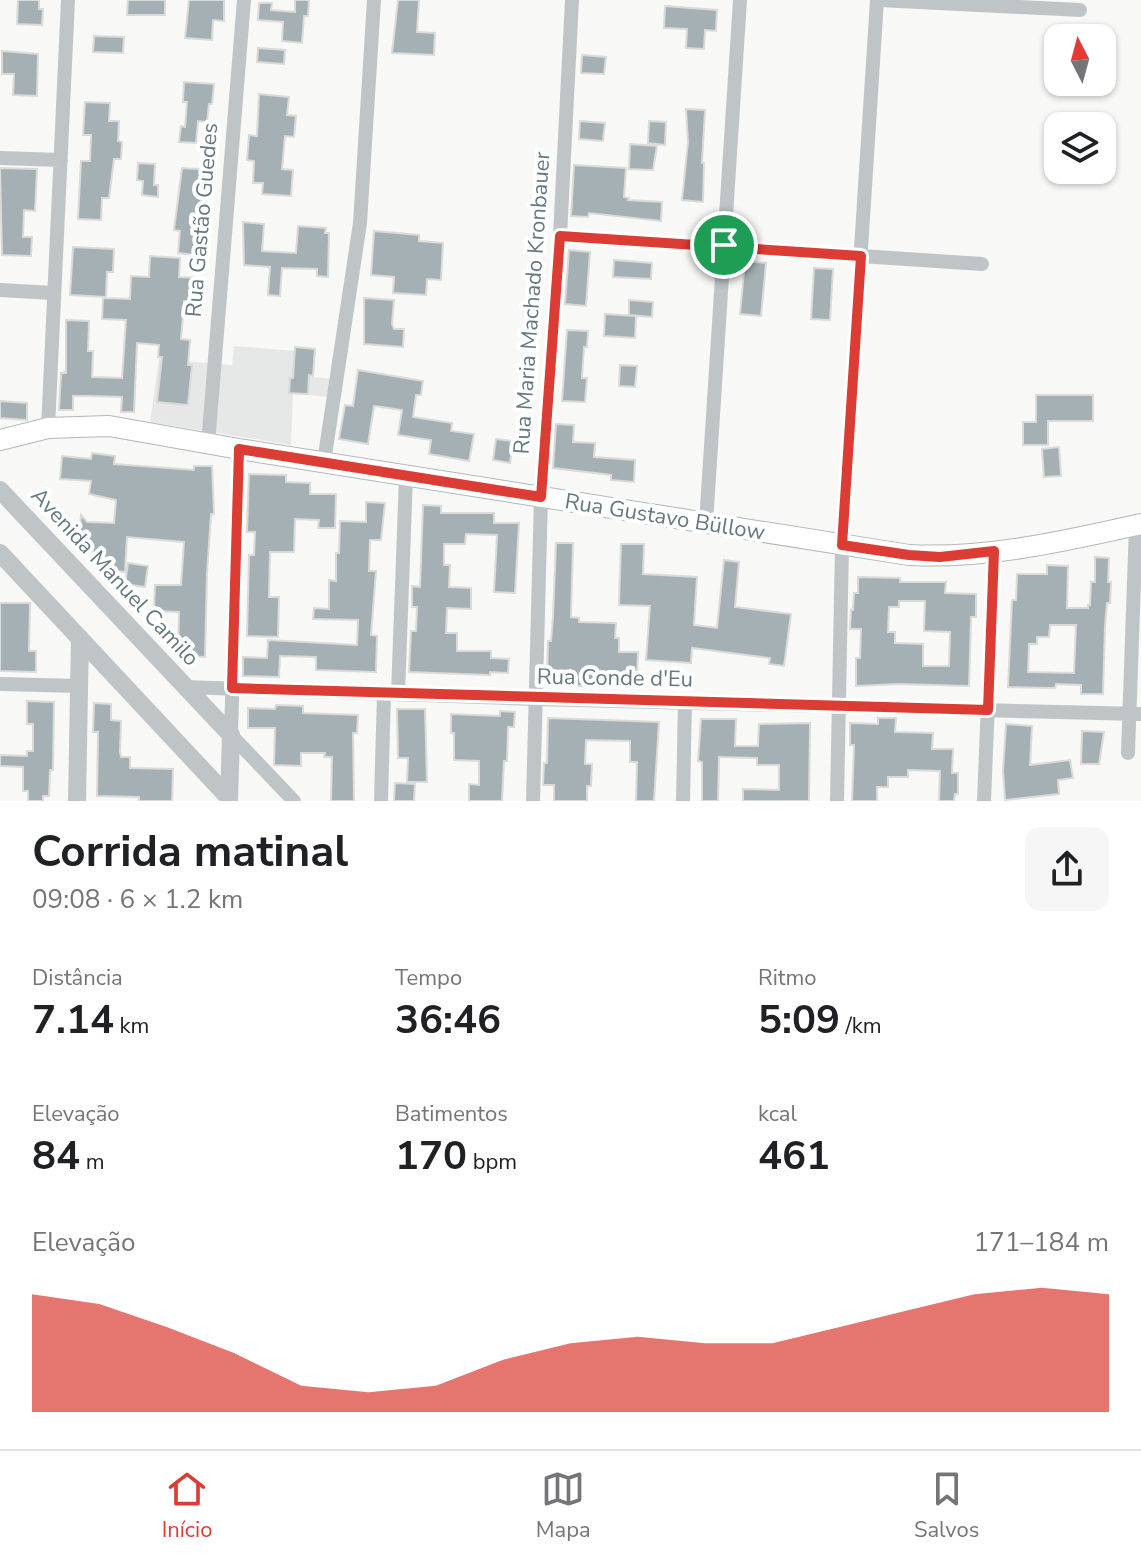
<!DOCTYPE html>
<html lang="pt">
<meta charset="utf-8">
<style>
:root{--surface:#fff;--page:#f6f6f6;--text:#202124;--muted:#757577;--line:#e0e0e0;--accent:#db3c33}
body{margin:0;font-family:"Nunito Sans",sans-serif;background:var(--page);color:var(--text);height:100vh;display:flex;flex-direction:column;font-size:30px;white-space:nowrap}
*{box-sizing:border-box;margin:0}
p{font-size:26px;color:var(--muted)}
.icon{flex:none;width:44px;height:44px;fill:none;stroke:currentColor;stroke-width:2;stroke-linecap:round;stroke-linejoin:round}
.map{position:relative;height:801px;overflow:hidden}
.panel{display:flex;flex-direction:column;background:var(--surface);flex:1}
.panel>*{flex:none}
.needle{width:52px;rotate:354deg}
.tools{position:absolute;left:1044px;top:24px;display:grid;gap:16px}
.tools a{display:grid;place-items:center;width:72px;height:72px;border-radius:16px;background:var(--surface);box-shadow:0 2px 6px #0004;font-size:40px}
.pin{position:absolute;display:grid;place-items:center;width:68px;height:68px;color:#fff;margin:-34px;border:4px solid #fff;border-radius:50%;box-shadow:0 2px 8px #0007}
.round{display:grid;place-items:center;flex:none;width:84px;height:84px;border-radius:16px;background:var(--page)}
.head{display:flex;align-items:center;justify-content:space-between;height:136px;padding:0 32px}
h1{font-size:44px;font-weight:700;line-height:60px}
.metrics{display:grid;grid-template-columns:repeat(3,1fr);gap:12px;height:136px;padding:8px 32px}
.metrics div{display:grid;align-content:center}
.metrics b{font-size:40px;font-weight:700}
.metrics small{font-size:22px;font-weight:400}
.metrics p{font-size:22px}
.chart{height:224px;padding:16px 32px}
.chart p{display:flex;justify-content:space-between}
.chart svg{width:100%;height:144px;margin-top:8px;fill:var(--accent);opacity:.7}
.tabs{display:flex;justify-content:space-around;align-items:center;height:112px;border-top:2px solid var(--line);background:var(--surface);font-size:22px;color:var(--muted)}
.tabs a{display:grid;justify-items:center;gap:4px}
.tabs .active{color:var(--accent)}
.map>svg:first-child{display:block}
.built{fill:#e6e8e7}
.building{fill:#a4b0b3;stroke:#dadad8;stroke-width:2;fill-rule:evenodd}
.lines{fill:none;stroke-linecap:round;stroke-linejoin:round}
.secondary-casing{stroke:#b0b8ba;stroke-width:22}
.minor{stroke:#bfc5c7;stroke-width:14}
.tertiary{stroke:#bfc5c7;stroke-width:18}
.secondary{stroke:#fff;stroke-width:20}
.route-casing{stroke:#fff;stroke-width:16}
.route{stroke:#db3c33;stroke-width:10}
.labels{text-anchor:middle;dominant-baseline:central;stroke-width:8;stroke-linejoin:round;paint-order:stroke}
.street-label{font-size:22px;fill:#65797f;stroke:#fff}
</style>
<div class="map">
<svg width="1141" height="801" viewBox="0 0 1141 801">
<rect width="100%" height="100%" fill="#f8f8f6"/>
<path class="built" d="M234,346L296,351L295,375L333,379L330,397L293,394L291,445L150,422L159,359L232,365Z"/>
<path class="building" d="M18,0H39V9H43L42,25L17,24Z
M128,0H165V15H127Z
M189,0H224V21L213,20L212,40L185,38Z
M295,0H309L308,16H304L302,43L282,41L283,22L258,20L259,3H272L271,10L295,12Z
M398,0H419L417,32L435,33L434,55L392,53Z
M665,6L717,10L716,31L705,30L704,49L686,48L687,29L664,28Z
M94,36L124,37L123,53L93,52Z
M258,48L285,50L284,64L257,62Z
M2,51L38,54L37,96L13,95L14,74H2Z
M582,55L606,57L604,74L581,73Z
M184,82L214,84L212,104H209L207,122L198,121L196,143L179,142L181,126L185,127L187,102H183Z
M259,94L289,97L287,115L296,116L294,137L285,136L282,169L293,170L291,196L262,194L263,183H253L254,161L247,160L249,135L257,136Z
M85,102L110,103L109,121H119L118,141L122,142L121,159H114L109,198H102L101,220L78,219L81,161H90L91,135H83Z
M686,109L705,110L702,163H704L703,202L682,200L688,142Z
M580,121L605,123L603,141L579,139Z
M649,121L666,122L665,145L648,143Z
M630,144L657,146L653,170L629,169Z
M138,163L155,164L154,185H158V197L142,195L143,181L137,180Z
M574,165L626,168L624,197L629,198L628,200L662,202L661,221L589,213L588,217L571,216Z
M0,168L37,169L35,211L24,210L23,237H32L31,256L2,255Z
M182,168L211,170L210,185L203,184L196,255L178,253L180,231L174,230Z
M243,222L264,224L262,251L296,253L298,226L326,228L325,233H329L328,277L317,276V269L282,268L280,296L268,295L270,267L244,265Z
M374,231L419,235V241L443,243L441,280L427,279L426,295L393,293L394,277L371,275Z
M73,247L114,249L113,272H107L106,297L70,295Z
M569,250L590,252L586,306L565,304Z
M150,256L180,258L179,277L199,278L198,302L184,301L181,339L190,340L188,365H192L188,405L157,402L162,357H158L159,345L137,343L134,412H121L122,397L91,396H73V410H59L61,373H66V320L89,321L88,351H93L92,377L122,378L126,320L102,319L103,298L130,299L131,276L149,277Z
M614,260L652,263L651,279L613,277Z
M745,261L766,263L761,316L740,314Z
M814,268L833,269L830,320L811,319Z
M364,298L394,300L392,324L394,329H404L403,347L364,344Z
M629,300L653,302L652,317L629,315Z
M605,314L636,316L635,338L604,336Z
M567,330L588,331L587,347H584L582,378H587L585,402L562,401Z
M295,347L315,349L313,376L309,375L308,394L289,393L290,378H293Z
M620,365L637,366L635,387L619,386Z
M358,370L423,381L421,395H416L413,417L452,423L451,431L474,434L469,461L429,454L431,440L398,435L402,410L374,406L368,444L339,439L345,405L353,406Z
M1036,395H1093V421H1048V445H1023V422H1036Z
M0,401L27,403V420L0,418Z
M556,424L574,425L573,442L595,443L594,457L635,460L634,482L611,480V475L553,468Z
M496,439L513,441L510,463L493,460Z
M1059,447L1061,476L1044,477L1042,449Z
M92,453L115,456L114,464L194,470V466H212L214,514H211L207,573L205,657L178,656L179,612L154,611L155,585H181L184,542L127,537L125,572L110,571L111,565L92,564L93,547L79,546L81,515L87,522L114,523L116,500L89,494L91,481L60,479L62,456L91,459Z
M249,474L286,475V482L310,483V494H336L335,528H318L319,520L295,519L294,552H270L269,597H279L278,637L247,636L249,555H254L255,532H247Z
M366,502L385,503L381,540H370L369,571H376L371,635L377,636L376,672L316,670V657L280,656L279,677L243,676V657L267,658L268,640L357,645L358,620L313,619L314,608L329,609V580L336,581V553H339L340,521L366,522Z
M423,505L441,506V513H494V523H519L515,593L494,592L497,535L466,534L465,544H444V565H450L449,587L471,588V609L447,608L446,633H457V651H491V658L509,659L508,673L490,672V675L409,672L411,631H416L417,607H412V586L420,587Z
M556,543H573L571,617L579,618V622L616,623L615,638H619V652H638L637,679H619L618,686H570V677L547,676L548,641H551L553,617Z
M621,544H644L643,574L697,577L694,625L717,628L724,560L739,562L735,607L791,614L784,666L769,664L770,658L692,648L691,663L646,660L650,606L619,605Z
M1095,557L1109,558L1108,582H1111L1110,603H1107L1105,626L1103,694H1081V685L1056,684L1055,688L1008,687L1012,600H1016L1017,574H1047V565L1068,566L1067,608H1088V605H1090L1091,582H1095ZM1050,625H1076L1074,673L1028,672L1029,644H1037V637H1049Z
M128,563L148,566L145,587L125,584Z
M858,577L900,578V582H946L945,593L976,594V617H971L969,686L898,684L856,686V658H860L861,629H850L851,610H853L854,593H858ZM899,601H925L924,631L950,632L949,666H923V644L895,643V632H888L889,607H899Z
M0,603H30L29,651H36V672L0,671Z
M27,701L54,702L53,770H50L49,796H43V801H28V791H23V767L0,766V755L27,756V751H33V724H27Z
M94,703L111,704V720L121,721L120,752L121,757H130V768L173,769L172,801H139V797L97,796L98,732H93Z
M276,705L303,706V713L358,715L357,733H353L354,801H331L332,757H324L325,753H301V766L274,765L275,728H248V708L275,709Z
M397,709H425L427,782H407L408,758H398Z
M500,711L515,712L514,727H508L507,761H504L502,801H469V784L479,785V761L454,760V733H451V714L500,716Z
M548,718L659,722L654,801H636L637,762H630V741L586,740L585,764H592L591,786H587V801H554V785H543L544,763H547Z
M878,718H896L895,732L933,733L932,749H953L952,773H958V794H955L954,801H939L940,771L908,770V777H888V787H877V801H852L854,745H850V723L878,724Z
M701,719H736L735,746H758L759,724L810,723L809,801H743V789L779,790V765H757V758L719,757L718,801H702V762L698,761Z
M1006,724L1032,726L1030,765L1070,760L1073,778L1058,780L1059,794L1005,800L1003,770Z
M1082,731L1104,732L1099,764H1081Z
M395,783L415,784L414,801H394Z"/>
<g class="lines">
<defs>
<path id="secondary" d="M0,440L48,428L109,426L239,449L909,555C986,559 1066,541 1141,524"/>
</defs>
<use href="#secondary" class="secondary-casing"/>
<path class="minor" d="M879,0L1080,10
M0,158L61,160
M560,236L982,264
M0,290L54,293
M48,428L68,0
M208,444L244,0
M239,449L231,735L294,801
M324,462L360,223L374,0
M706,523L740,0
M0,684L80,686
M185,687L536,699L1141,714
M398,694L406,476
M1128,753L1136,525
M381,801L384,693
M533,801L541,497L560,236L572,0
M683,801L685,701
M837,801L842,545L877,0
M984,801L994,551"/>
<path class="tertiary" d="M0,490L231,735L229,801
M0,553L229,798
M77,801L80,638"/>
<use href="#secondary" class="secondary"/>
</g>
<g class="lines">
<defs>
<path id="route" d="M560,236L861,256L842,545L909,555L940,557L994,551L988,710L232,688L239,449L541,497Z"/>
</defs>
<use href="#route" class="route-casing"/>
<use href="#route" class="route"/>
</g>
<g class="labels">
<g class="street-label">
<text transform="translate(202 220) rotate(-85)">Rua Gastão Guedes</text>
<text transform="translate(532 303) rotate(-86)">Rua Maria Machado Kronbauer</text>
<text transform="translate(665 517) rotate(9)">Rua Gustavo Büllow</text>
<text transform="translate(115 577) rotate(47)">Avenida Manuel Camilo</text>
<text transform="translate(615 678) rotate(1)">Rua Conde d'Eu</text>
</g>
</g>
</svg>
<div class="tools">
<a><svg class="needle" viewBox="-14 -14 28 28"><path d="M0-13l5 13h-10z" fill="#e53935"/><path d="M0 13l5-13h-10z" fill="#757577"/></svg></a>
<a><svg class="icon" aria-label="layers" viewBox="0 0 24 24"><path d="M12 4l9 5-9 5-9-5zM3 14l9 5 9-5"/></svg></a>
</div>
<div class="pin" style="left:724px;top:245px;background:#1e9e55"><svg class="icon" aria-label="arrive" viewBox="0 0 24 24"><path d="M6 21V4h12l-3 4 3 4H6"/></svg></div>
</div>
<section class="panel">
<div class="head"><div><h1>Corrida matinal</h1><p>09:08 · 6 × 1.2 km</p></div><a class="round"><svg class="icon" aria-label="share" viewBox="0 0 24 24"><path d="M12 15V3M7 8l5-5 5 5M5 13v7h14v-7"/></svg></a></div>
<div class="metrics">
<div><p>Distância</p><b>7.14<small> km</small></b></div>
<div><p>Tempo</p><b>36:46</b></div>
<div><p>Ritmo</p><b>5:09<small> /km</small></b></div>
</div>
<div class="metrics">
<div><p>Elevação</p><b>84<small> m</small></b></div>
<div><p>Batimentos</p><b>170<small> bpm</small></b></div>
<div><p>kcal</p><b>461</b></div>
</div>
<div class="chart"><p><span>Elevação</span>171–184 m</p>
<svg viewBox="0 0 160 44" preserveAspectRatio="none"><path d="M0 44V8L10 11L20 18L30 26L40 36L50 38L60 36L70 28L80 23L90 21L100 23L110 23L120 18L130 13L140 8L150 6L160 8V44z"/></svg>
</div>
</section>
<nav class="tabs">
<a class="active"><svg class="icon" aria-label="home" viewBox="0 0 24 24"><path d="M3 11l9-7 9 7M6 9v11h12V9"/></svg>Início</a>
<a><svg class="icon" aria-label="map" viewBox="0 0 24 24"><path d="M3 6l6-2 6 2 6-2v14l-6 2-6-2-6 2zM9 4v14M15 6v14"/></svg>Mapa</a>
<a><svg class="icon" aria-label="saved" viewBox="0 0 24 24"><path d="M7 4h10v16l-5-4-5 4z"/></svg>Salvos</a>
</nav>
